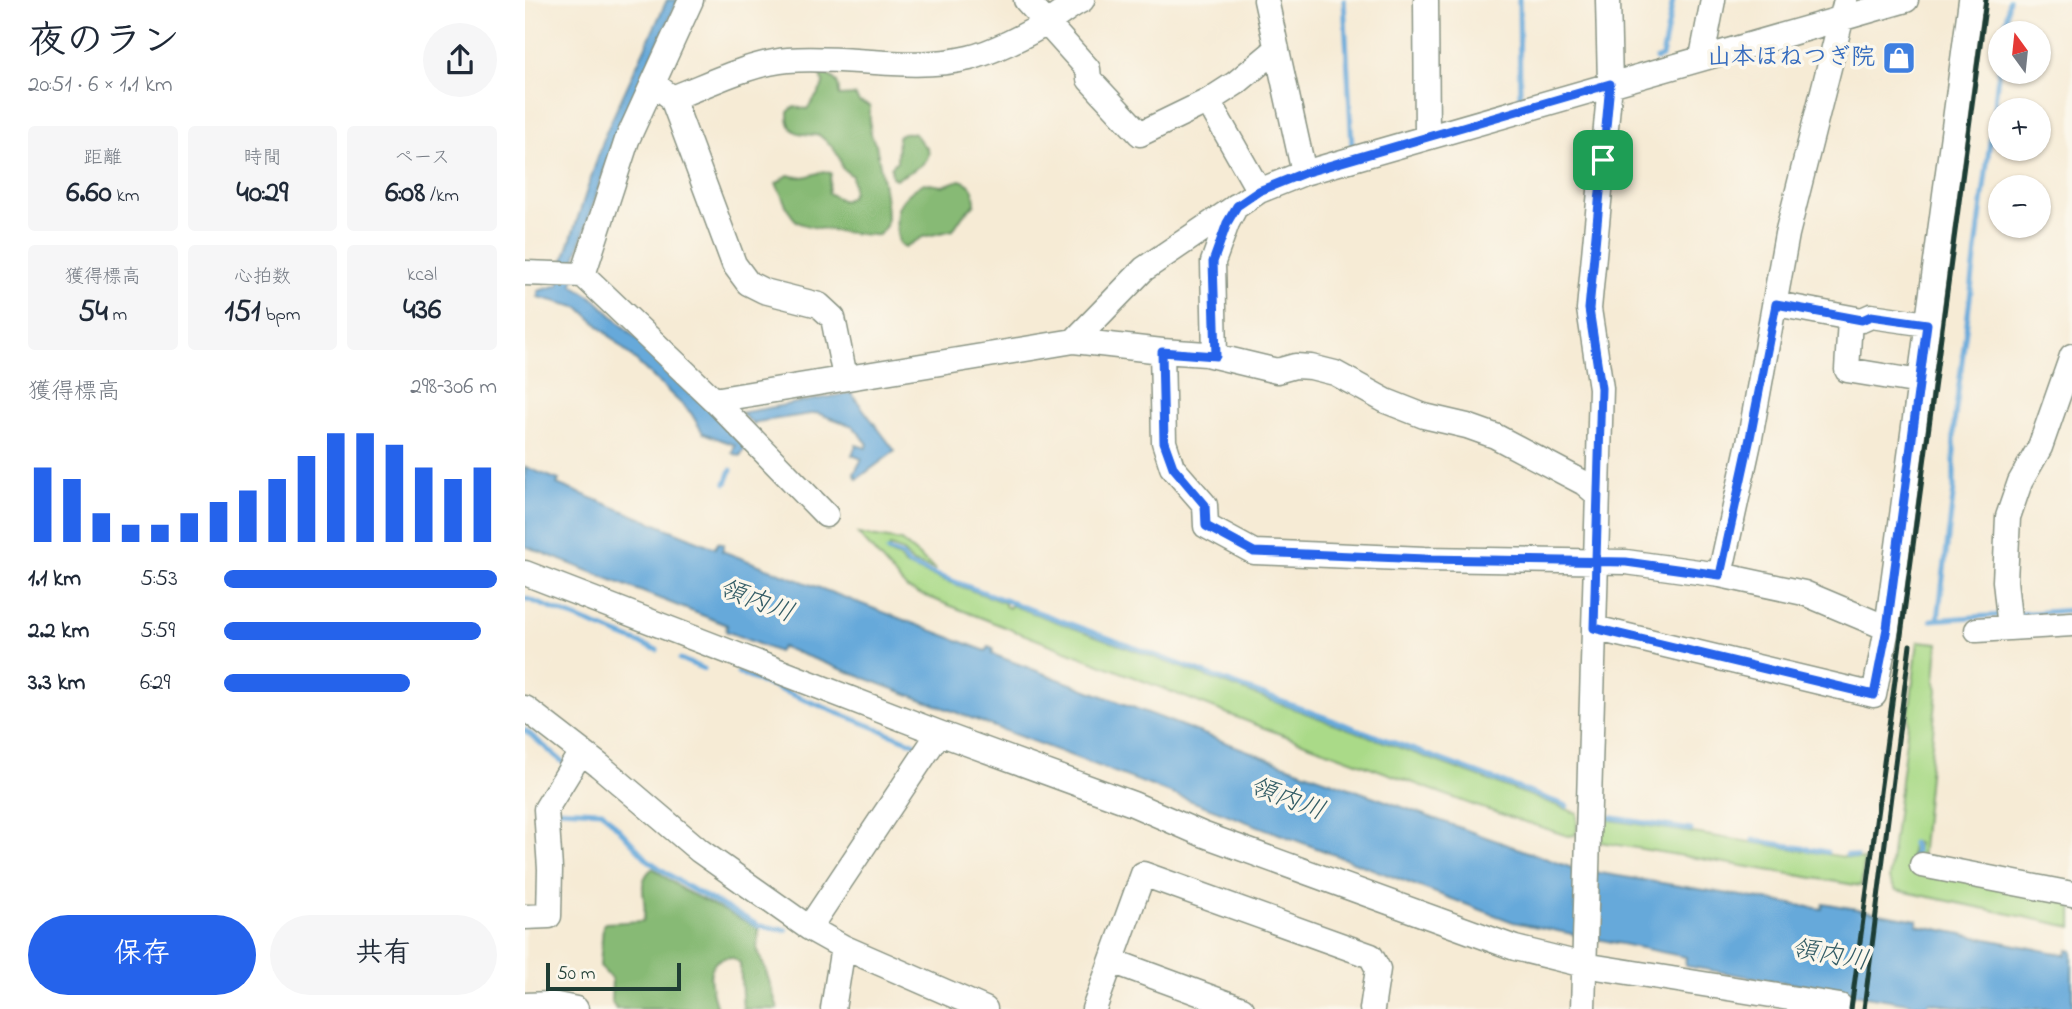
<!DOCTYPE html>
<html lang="ja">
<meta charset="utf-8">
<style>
:root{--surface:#fff;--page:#f6f6f7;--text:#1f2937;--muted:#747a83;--accent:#2563eb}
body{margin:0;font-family:"Indie Flower","Klee One",sans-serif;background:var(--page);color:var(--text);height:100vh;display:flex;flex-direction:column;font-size:26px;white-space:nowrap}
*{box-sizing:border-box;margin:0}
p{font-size:23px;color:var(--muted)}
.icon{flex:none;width:38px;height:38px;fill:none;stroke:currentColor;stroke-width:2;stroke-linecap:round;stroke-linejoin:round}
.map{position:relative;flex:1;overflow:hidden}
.panel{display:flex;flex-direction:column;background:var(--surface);width:525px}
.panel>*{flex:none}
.needle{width:46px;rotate:345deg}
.buttons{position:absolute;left:1463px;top:21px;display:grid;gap:14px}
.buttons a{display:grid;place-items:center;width:63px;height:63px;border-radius:50%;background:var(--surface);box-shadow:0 2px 5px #0004;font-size:35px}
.scale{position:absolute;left:21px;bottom:18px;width:135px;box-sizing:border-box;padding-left:7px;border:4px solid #1f3d34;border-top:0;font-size:19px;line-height:24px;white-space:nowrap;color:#1f3d34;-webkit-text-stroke:5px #fbf7ec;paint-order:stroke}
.pin{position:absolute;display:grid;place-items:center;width:60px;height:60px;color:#fff;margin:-30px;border-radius:14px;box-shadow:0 4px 10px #0006}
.round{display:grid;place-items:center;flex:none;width:74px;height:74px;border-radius:37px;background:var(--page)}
.headline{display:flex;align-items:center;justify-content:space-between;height:119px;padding:0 28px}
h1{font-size:38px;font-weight:700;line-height:52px}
.metrics{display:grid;grid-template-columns:repeat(3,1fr);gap:10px;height:119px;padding:7px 28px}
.metrics div{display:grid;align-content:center;border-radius:7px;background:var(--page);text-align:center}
.metrics b{font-size:30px;font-weight:700}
.metrics small{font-size:19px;font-weight:400}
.metrics p{font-size:19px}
.chart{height:196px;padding:14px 28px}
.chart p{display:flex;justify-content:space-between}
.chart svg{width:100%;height:126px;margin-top:7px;stroke:var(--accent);stroke-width:6}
.cta{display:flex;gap:14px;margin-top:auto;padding:14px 28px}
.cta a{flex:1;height:80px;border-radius:42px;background:var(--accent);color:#fff;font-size:28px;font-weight:700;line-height:80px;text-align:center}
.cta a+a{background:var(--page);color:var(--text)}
ul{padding:0 28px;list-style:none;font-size:23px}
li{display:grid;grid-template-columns:112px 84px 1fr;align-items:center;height:52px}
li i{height:18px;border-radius:9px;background:var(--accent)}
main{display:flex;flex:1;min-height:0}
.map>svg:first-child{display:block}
.green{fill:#aada88;stroke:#648c5e;stroke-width:2}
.forest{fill:#87ba74;stroke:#537c54;stroke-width:2}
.water{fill:#66a9da;stroke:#427387;stroke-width:2}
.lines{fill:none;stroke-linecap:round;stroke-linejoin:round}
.stream{stroke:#66a9da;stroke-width:5}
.minor-casing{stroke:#8a9484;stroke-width:27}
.minor{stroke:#fff;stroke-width:24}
.rail{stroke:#1f3d34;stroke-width:5}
.route-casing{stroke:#fff;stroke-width:14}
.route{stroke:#2563eb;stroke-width:9}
.labels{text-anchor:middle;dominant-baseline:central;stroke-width:7;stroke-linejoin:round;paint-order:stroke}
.shop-label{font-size:24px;font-weight:bold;fill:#366cbe;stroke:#fbf7ec;text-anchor:end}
.water-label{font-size:26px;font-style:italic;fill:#345d66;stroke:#fbf7ec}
</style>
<main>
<section class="panel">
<div class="headline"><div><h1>夜のラン</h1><p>20:51 · 6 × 1.1 km</p></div><a class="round"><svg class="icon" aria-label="share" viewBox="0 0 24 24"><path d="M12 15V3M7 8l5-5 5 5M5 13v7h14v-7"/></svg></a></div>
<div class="metrics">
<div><p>距離</p><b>6.60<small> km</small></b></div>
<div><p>時間</p><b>40:29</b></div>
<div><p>ペース</p><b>6:08<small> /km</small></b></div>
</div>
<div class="metrics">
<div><p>獲得標高</p><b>54<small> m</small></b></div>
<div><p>心拍数</p><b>151<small> bpm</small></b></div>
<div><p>kcal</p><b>436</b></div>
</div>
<div class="chart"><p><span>獲得標高</span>298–306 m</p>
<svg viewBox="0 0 160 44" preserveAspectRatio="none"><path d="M5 44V18M15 44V22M25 44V34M35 44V38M45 44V38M55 44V34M65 44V30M75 44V26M85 44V22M95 44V14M105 44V6M115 44V6M125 44V10M135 44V18M145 44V22M155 44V18"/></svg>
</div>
<ul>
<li><b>1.1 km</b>5:53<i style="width:100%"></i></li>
<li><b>2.2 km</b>5:59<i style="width:94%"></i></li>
<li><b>3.3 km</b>6:29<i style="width:68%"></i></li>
</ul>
<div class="cta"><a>保存</a><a>共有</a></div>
</section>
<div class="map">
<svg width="1547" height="1009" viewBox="0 0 1547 1009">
<rect width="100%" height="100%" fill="#fbf7ec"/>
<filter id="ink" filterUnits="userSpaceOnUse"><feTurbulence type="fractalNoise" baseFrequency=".0143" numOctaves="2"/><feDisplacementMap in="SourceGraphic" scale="14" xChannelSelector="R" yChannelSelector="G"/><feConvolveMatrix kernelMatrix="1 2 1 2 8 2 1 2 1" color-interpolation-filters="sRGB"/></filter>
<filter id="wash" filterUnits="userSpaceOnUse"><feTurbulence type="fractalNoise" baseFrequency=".00686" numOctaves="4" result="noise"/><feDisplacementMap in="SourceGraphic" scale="28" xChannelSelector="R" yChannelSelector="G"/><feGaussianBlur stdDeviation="1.57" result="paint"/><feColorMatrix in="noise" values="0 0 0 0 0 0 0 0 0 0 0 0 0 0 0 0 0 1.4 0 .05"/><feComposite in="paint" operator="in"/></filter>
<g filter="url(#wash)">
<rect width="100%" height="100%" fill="#f6ebd5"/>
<path class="green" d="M333,534L376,541L411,570L388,563L378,552L365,547L363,553L374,558L381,566L480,603V606L484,608L486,605L1052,813V830L1050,835L1043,836L951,806L742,729L382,589Z
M1393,641L1413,643L1410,681L1412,690L1396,859L1390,865L1392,843L1387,842L1385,866L1547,903V927L1371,890L1364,879Z
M1073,818L1339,860L1336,886L1075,842Z"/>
<path class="forest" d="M295,72C309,77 315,81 314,96L330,95L334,102L345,106C345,119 343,135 351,144C354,163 365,209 361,226C360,227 355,234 354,235C342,236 281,228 273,222C262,214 258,195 251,184L263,175C285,182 288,169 306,173L303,193L318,201C331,196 328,189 327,176L317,168C315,153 305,144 294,135C274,135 262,134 263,112L269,107L282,109C285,105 298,88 298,84C298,80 296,76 295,72Z
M378,133C389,132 390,133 396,142C399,147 401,145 403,150C408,164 380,174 371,179L367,177L366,167L372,161L373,137Z
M435,180C448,184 450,191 450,204L438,215L428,230L398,237L380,247L374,244C368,212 370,200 399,183L417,186Z
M128,868L158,890L234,928L232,950L240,968L253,1009H218L215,963C210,958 206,956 199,958C176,963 188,994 192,1009H91L86,1001L87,980L75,966L78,925L80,923L118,921C125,902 108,883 128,868Z"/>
<path class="water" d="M142,0H153L91,135L50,259L48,285L71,300L222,445L215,456L207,453L210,445L178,433L166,413L55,308L13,297V291L34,285L39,260L81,132Z
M326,393L370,451L332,479L329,474L337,459L327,455L331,445L341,448L343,444L328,426L292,413L232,422L229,425L216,413Z
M0,467L34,480L32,484L190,548L193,542L199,544L197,551L461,651L464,647L468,649L467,654L755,763L1050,869L1297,909L1298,903L1393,920L1392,925L1541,955L1543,950L1547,951V1009H1443L1404,1002L1401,1006L1160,966L1161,957L988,922L257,647L253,652L201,631L202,625L0,546Z"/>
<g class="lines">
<path class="stream" d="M819,0L827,147L830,146
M994,0L995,99
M1479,33L1484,0
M1131,59L1137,57L1148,0
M201,483L206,470
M363,551L377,556L384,565L1042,806
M0,598L132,650
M1546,603L1547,592
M1493,614L1547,610
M1413,619L1429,489V425L1475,61
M1406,620L1476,615
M155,659L179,669
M213,673L391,744
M0,730L40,764
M31,809L77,811L123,860L159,885L235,926L261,930
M1083,817L1166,830
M1228,840L1302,852
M1387,843L1390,850L1388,863
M1322,855L1332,857"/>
</g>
</g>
<g filter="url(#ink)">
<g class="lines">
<defs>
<path id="minor" d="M501,0L563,69L564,79L615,134L683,101L734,191
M741,0L779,173
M901,0L902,137
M1177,57L1188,0
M128,83L147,98L209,264L223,283L239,291L294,305L308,318L320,377
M147,98C182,85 225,63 263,60C323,55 384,72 444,58C465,53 502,35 521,23C534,16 544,6 557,0
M683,101L711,83L752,49
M0,273L58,275L189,400L549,341L637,351L639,442L647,467L680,505L681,526L729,552L900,559L1101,562L1195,575L1279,593L1362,628
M58,275L102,140L166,0
M1251,304L1337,320L1346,316L1402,324
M1325,319L1322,370L1395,382
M549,341L619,269L734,191L779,173L1381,0
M637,351L681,354L752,371L770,366L786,367L810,373L861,401L899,416L942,426L970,436L1059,483L1072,494
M690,356L688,262L702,223L711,206
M189,400L301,515
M0,573L414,733L608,804L677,834L990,948L1059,965L1315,1006
M1195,575L1225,438L1262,234L1320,4
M1069,628L1349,695L1362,628L1446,0
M1485,628L1480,581L1483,517L1495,482L1515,447L1547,356
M1452,630L1547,624
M0,708L75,766L175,851L284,928L318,947L460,1009
M1397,865L1547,894
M0,917L24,916L25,869L21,809L56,752
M284,928L414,733
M587,961L717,1009
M0,1005L27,1004L51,1009
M308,1009L318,947
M569,1009L618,874L846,956L853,969L847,1009
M1058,1009L1076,388L1064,309L1085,84L1083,0"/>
</defs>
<use href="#minor" class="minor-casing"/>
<use href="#minor" class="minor"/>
<path class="rail" d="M1326,1009L1461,0
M1339,1009L1385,645"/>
</g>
</g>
<g class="lines" filter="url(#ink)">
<defs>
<path id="route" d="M1078,160L1085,84L779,173L734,191L712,206L702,223L688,262L691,356L637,352L639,442L648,467L680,505L681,526L729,552L900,559L1101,562L1195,575L1225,438L1251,304L1337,320L1346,316L1402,324L1362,628L1349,695L1069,628L1076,388L1064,309L1078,160"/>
</defs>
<use href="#route" class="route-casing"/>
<use href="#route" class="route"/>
</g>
<defs>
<symbol id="shop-square" viewBox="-11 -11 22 22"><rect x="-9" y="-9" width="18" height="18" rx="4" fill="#3f7fe0" stroke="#fbf7ec"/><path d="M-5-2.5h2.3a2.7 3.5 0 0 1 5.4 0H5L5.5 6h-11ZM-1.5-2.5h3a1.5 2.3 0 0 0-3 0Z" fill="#fff"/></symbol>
</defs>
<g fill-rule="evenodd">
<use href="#shop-square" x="1355" y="39" width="38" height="38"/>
</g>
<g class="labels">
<g class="shop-label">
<text x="1350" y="58">山本ほねつぎ院</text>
</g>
<g class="water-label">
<text transform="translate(231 602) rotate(21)">領内川</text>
<text transform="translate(762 800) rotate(21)">領内川</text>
<text transform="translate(1305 956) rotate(10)">領内川</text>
</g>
</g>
</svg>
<div class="buttons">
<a><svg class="needle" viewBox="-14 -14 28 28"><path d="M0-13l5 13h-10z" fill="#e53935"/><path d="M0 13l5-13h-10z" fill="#747a83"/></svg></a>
<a>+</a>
<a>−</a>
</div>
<div class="scale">50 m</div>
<div class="pin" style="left:1078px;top:160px;background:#1e9e55"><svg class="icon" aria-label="arrive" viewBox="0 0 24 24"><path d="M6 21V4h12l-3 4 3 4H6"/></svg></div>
</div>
</main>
